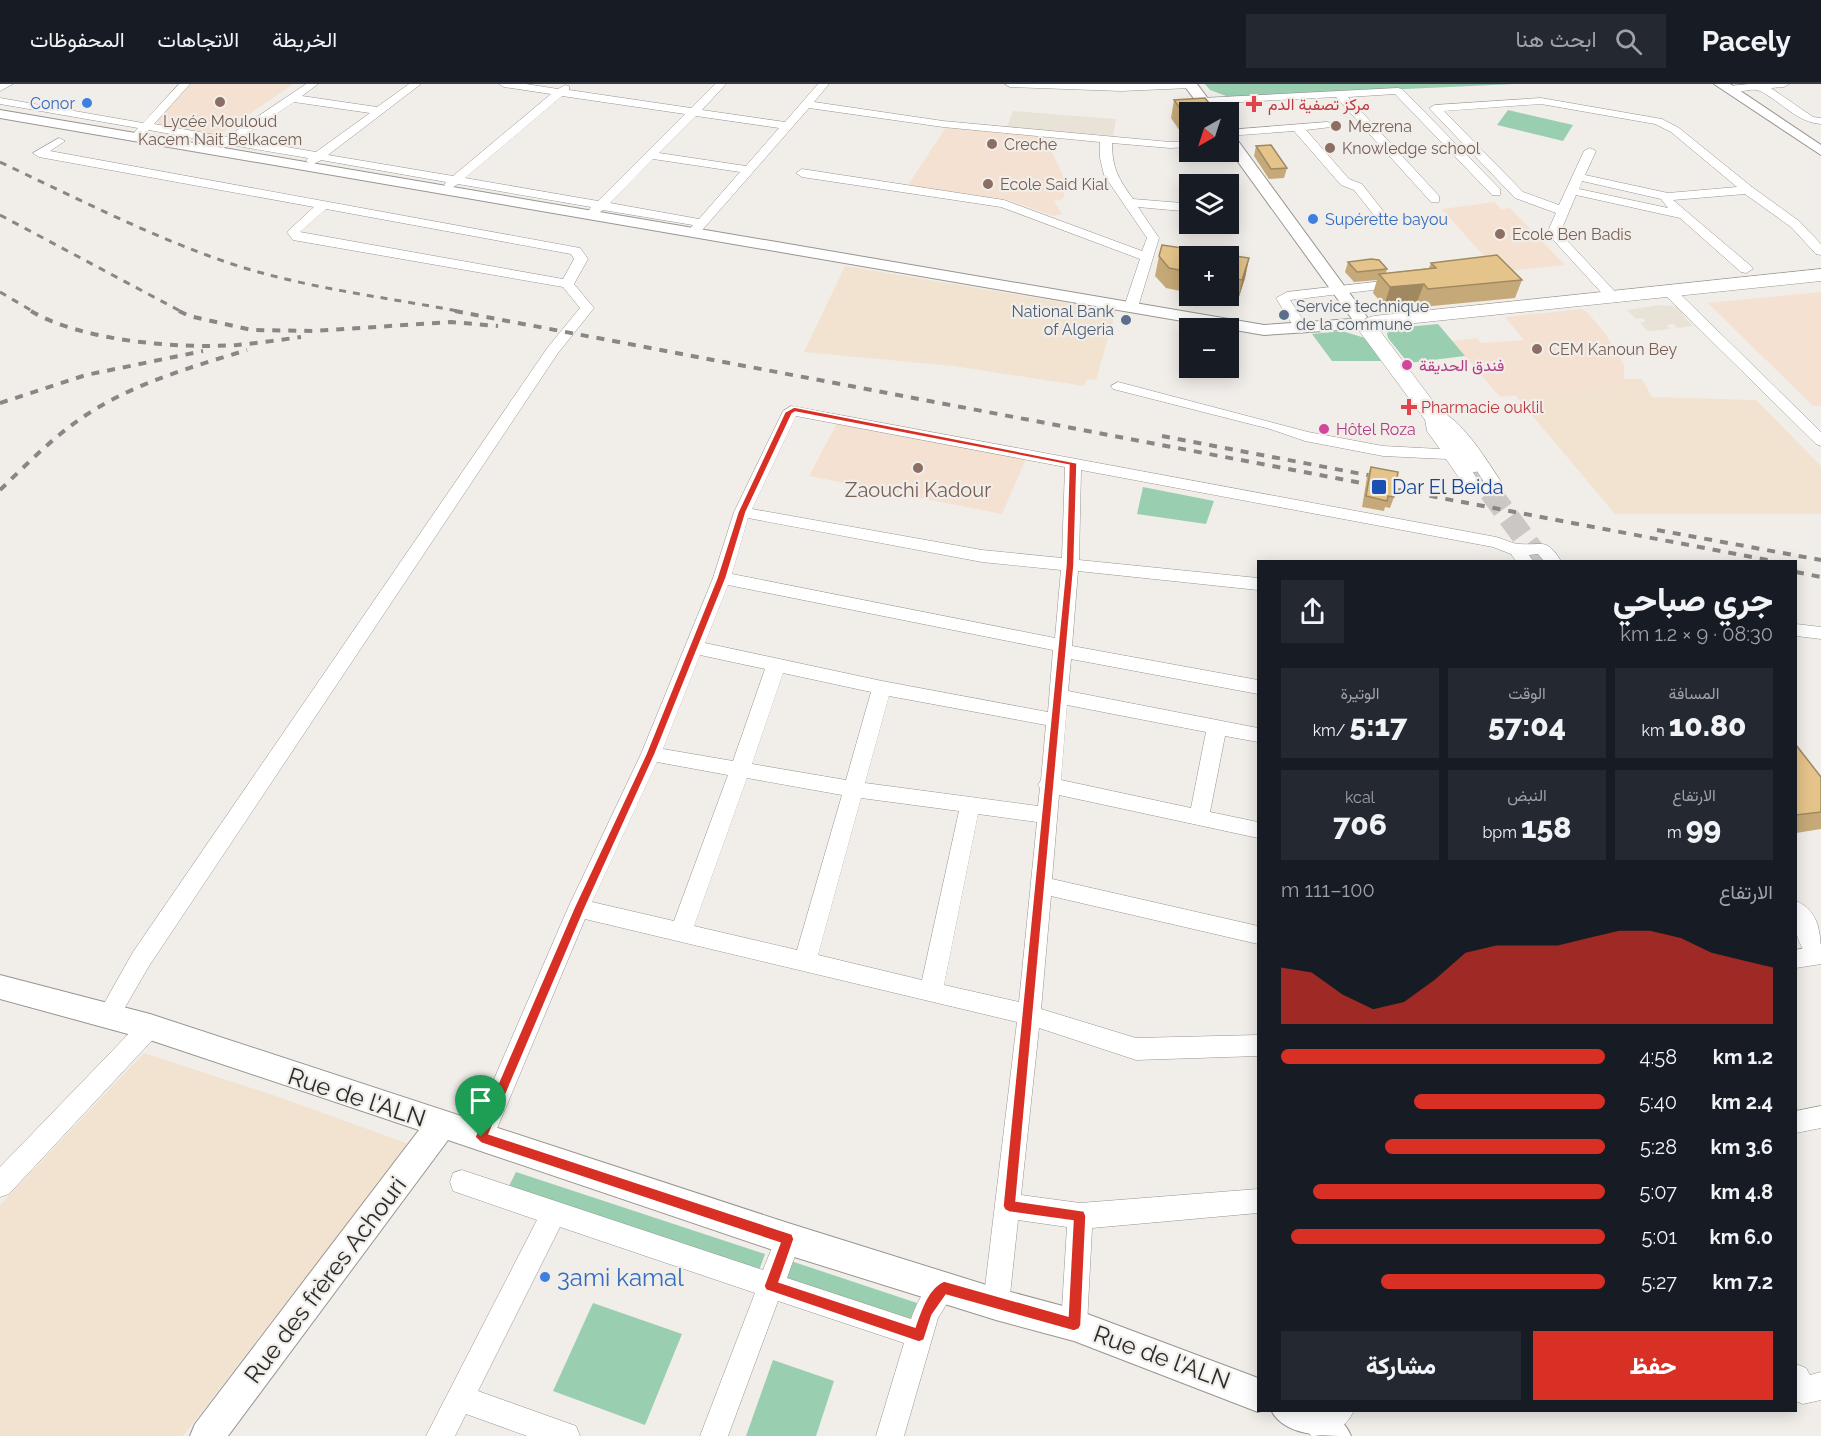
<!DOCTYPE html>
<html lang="ar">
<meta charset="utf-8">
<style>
:root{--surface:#171b24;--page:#242831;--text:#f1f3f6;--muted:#9ea1a6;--line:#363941;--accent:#d93025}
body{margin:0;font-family:Raleway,Vazirmatn,sans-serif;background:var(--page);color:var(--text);direction:rtl;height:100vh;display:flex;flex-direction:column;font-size:22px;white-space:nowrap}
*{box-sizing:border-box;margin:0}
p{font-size:20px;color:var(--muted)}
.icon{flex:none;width:33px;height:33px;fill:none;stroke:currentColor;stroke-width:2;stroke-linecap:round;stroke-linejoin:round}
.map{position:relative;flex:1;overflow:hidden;direction:ltr}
.side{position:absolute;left:1257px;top:476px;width:540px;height:852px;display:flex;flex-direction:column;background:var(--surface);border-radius:0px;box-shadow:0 3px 15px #0003;direction:rtl}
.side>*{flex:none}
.needle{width:39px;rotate:219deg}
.controls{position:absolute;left:1179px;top:18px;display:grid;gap:12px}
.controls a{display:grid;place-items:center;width:60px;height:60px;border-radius:0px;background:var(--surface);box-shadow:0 3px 15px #0003;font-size:30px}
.pin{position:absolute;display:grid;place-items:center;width:51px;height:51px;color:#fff;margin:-62px -26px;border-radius:50% 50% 50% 0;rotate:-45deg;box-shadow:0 0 6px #0007}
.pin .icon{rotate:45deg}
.round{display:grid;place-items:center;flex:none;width:63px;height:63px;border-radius:0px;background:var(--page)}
.summary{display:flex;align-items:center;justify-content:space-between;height:102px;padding:0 24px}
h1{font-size:33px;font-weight:800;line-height:45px}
.stats{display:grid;grid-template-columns:repeat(3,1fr);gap:9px;height:102px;padding:6px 24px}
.stats div{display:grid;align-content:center;border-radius:0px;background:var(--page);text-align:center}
.stats b{font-size:30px;font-weight:800}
.stats small{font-size:16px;font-weight:400}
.stats p{font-size:16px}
.chart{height:168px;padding:12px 24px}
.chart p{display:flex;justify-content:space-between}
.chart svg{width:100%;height:108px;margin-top:6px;fill:var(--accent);opacity:.7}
.action{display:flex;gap:12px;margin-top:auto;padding:12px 24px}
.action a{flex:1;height:69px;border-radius:0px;background:var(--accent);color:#fff;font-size:24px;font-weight:800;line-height:69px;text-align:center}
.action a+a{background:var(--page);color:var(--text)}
ul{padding:0 24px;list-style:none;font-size:20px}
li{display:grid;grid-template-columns:96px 72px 1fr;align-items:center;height:45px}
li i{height:15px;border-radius:8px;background:var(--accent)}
header{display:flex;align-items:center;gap:36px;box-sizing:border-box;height:84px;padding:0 30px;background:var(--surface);border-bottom:2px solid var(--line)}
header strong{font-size:28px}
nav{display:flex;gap:33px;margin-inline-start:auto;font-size:21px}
.search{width:420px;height:54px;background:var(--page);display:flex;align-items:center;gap:15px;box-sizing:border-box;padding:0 21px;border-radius:0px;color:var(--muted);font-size:22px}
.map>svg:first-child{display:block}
.built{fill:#e9e2d7}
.industrial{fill:#f1e3cf}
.education{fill:#f4e1d1}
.green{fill:#99ceb1}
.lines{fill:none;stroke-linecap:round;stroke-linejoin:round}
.secondary-tunnel{stroke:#cac7c4;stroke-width:22;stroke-dasharray:22 10;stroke-linecap:butt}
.minor-casing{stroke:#989591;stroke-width:1}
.tertiary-casing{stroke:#989591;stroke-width:2}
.secondary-casing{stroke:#989591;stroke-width:1}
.minor{fill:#fff;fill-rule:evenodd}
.tertiary{fill:#fff;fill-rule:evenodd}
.secondary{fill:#fff;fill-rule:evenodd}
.rail-far1{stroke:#888784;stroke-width:3;stroke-dasharray:7 7;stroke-linecap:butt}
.rail{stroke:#888784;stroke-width:4;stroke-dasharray:8 8;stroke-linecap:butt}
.wall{fill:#c5a978}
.shaded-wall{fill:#a08961}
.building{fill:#e5c48b;stroke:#a08961;stroke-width:1.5}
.route{fill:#d93025;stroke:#fff;stroke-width:1.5;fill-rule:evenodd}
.education-dot{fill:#8d6e63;stroke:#f1eeea;stroke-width:2}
.shop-dot{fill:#3f7fe0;stroke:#f1eeea;stroke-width:2}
.health-dot{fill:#e0444e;stroke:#f1eeea;stroke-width:2}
.service-dot{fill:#5c6f8a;stroke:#f1eeea;stroke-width:2}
.hotel-dot{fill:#d1479c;stroke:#f1eeea;stroke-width:2}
.transit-dot{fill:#1a4fb4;stroke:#f1eeea;stroke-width:2}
.labels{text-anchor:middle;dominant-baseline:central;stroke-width:4.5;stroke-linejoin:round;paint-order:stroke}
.far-shop-label{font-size:16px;fill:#366cbe;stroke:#f1eeea;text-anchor:end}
.far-health-label{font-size:16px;fill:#be3a42;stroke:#f1eeea;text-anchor:start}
.far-education-label{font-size:16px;fill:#785e54;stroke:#f1eeea;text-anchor:start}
.far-service-label{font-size:16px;fill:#4e5e75;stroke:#f1eeea;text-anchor:start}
.far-hotel-label{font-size:16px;fill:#b23c85;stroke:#f1eeea;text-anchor:start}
.transit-label{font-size:20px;fill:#164399;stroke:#f1eeea;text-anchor:start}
.education-label{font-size:20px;fill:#785e54;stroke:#f1eeea}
.near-street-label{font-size:24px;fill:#2d2c2b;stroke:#f1eeea}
.near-shop-label{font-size:24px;fill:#366cbe;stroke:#f1eeea;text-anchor:start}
</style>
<header>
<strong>Pacely</strong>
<div class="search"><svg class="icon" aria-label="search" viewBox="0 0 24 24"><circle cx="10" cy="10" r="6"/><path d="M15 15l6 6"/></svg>ابحث هنا</div>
<nav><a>الخريطة</a><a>الاتجاهات</a><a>المحفوظات</a></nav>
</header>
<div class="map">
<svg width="1821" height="1352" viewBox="0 0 1821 1352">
<rect width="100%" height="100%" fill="#f1eeea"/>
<path class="built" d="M1013,27L1116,35L1113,52L1007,43Z
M1661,221L1679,223L1686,230H1682L1693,242L1677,244L1673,240L1667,241L1670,245L1648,247L1640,239L1646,237L1643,234L1636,235L1627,226Z"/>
<path class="industrial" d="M845,182L1116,227L1096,296L1087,295L1084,302L953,282L804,268Z
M1624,295H1642L1652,313L1756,316L1821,382V430H1615L1515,311L1627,301Z
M144,969L276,1012L409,1060L183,1352H0V1121Z"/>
<path class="education" d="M191,0H293L219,51L159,41L157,36Z
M946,43L1045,53L1067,100L1063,115L1054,117L1062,130L1053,132L1009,116L908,101Z
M1495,118L1500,125L1510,124L1565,181L1498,188L1442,125Z
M1821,208V322H1813L1708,219Z
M1582,225L1587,228L1605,249L1624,281V295L1628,301L1500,313L1452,257L1477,254L1481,259L1524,256L1505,233Z
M837,339L1026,375L1002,430L809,392Z"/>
<path class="green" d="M1205,0H1514L1229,13L1210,6Z
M1508,26L1573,41L1563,57L1497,41Z
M1438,240L1465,272L1408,279L1388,254L1387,249L1396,244Z
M1342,247L1365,254L1382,277H1332L1312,250Z
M1143,403L1214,417L1206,440L1137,430Z
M516,1088L765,1170L758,1189L507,1106Z
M791,1177L917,1219L911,1240L783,1197Z
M593,1219L682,1250L645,1341L553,1307Z
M773,1276L834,1297L816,1352H746Z"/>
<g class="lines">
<path class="secondary-tunnel" d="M1471,382L1541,477"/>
<defs>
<path id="minor" d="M0,0H13L0,7Z
M179,0H190L154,40L227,53L306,0H318L302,12L377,23L409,0H421L328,71L453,92L551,10L504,3L499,0H526L558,5L565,1L569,2V6L691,24L715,0H726L702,26L785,38L818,0H829L814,18L943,37L1170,58L1190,57V63L1170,64L1112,59C1112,85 1119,95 1133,115L1182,119L1188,123L1182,127L1138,123L1159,154L1138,223L1131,227L1124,223L1140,175L1001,123L802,93L796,89L802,85L1004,116L1142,167L1147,154L1104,91L1100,74V58L943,43L809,24L697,152L693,153L687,149L693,141L603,126L594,132L588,128L591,123L458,100L450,105L444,101L446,98L321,76L312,81L306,77L308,74L231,61L223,64L217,61L219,59L149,46L140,52L134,49L138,44L0,20V14L143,39ZM562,12L685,30L598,117L465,94ZM294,18L370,29L316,68L239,55ZM696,32L779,44L746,82L659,69ZM653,75L740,88L699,135L610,119Z
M1005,0H1196V1L1191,4L1121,7L1010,3Z
M1749,0H1789L1784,3L1771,4L1813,33L1821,34V40C1796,38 1782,18 1760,7C1750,2 1734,13 1725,5L1730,2Z
M1398,4L1402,5L1500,105V111H1492L1395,10L1348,13L1439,112V118H1431L1336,13L1203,20L1197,17L1203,14Z
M1541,14L1662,35L1679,44L1752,103L1799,137L1821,160V171L1816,170L1791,143L1745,110L1673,116L1751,182L1753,185L1746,189L1741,188L1680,134L1576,111L1560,149L1621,214L1614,218L1609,217L1547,149L1556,129L1515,114L1429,24L1435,21ZM1541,20L1655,40L1671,48L1737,103L1668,109L1585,91L1596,67L1590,64L1584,67L1559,121L1523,108L1444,27ZM1582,97L1661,115L1668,124L1579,105Z
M1327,38L1331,39V43L1306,46L1349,95L1362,100L1387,132L1385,135H1377L1354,106L1341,101L1294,47L1228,52V46Z
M59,54L65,57L50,67L580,164L588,175L574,200L594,224L558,269L149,882L116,939L108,942L100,939L97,932L133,868L548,263L580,224L563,203L293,156L287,148L314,123L39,73L33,69ZM326,125L571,170L574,175L563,195L300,148Z
M1401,195L1408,199L1406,202L1290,216L1309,245L1302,249L1297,248L1276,214L1287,208Z
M1670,204L1675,205L1821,348V362L1816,360L1665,211L1663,208L1665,205Z
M1118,298L1308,348L1383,362L1440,365L1427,347L1424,329L1427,326C1453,319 1487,377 1500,396L1497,406C1467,413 1461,396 1446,375L1383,372L1305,357L1270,345L1113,305L1111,302ZM1442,343L1453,350L1484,398L1478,396Z
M791,322L1496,453C1504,455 1512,460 1520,460C1543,462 1546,453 1561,477H1544L1538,470L1529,471L1533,477H1516L1511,470L1493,463L1081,386L1079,476L1258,494V506L1078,487L1072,562L1258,596V610L1071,575L1068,607L1258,644V658L1225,652L1210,728L1258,738V754L1059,711L1052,795L1258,842V860L1051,812L1041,925L1136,954L1258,951V972L1136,976L1039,944L1021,1111L1080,1119L1258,1105V1129L1092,1144L1087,1241L1083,1250L1074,1254L1065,1250L1061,1241L1067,1143L1018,1136L1009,1220L1005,1229L996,1233L987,1229L983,1220L1017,938L585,835L490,1061L481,1065L472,1061L469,1053L568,824L641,670L713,494L734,428L783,327ZM796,332L1065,383L1062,474L982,466L752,425ZM748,434L982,478L1061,486L1055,554L732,490ZM728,501L1053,566L1048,628L882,597L705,559ZM700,571L765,585L733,677L663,665ZM783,589L871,608L846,696L752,680ZM889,612L1046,641L1041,696L1038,701L1040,704L1038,722L865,699ZM1067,621L1206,648L1191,724L1061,696ZM657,678L728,691L674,837L592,818ZM747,694L842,711L797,866L694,842ZM861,714L959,727L922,896L818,871ZM978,730L1037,738L1019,918L944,901Z
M1796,540L1821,543V555L1796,552Z
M1821,860V880L1796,884V866Z
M150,933L158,936L161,943L158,950L9,1110L0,1113V1083L142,936Z
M1821,1022V1044L1796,1049V1027Z
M462,1086L763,1186L779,1146L788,1142L797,1146L801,1155L787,1194L911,1235C917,1218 927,1197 944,1190L953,1194L957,1203L938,1234L904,1352H876L904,1259L778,1217L728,1352H700L755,1209L560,1143L478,1307L576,1342L580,1352H527L466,1330L455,1352H426L537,1136L453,1107L450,1098L453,1089Z
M1796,1280L1806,1284L1810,1291L1821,1288V1316L1803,1320L1796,1317Z
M1316,1326H1354C1347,1344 1329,1352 1311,1352L1304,1341L1308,1331Z"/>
<path id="tertiary" d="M1183,0H1197L1218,28H1204Z
M1714,0H1730L1821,61V71Z
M0,26L1264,241L1352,235L1228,64V49L1233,50L1367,233L1362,237L1364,240L1361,244L1355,245L1264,251L0,34Z
M0,891L150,930L788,1139L996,1204L1074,1225L1258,1294V1326H1263L1258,1328L1074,1257L996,1236L788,1171L448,1056L228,1352H190L195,1340L419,1046L150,956L0,915Z
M1271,1326C1301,1326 1338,1319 1351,1352C1322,1352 1284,1352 1271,1326Z"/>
<path id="secondary" d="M1821,185V197L1377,243L1482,382L1479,387L1471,389L1463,387L1357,244L1367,234L1374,232Z
M1796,817C1821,827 1821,853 1821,878C1795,869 1793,841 1796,817Z"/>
</defs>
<use href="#minor" class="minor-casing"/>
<use href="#tertiary" class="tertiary-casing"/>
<use href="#secondary" class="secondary-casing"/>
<use href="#minor" class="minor"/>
<use href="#tertiary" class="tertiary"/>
<use href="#secondary" class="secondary"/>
<path class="rail-far1" d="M0,78C74,113 148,151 226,178C302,204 385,213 463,228
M0,131L182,228
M0,208L34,228"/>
<path class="rail" d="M31,227C81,257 179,265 237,261C258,259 280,256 301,253
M179,227L189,232L252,246L314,247L451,238L498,242
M455,227L1773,477
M0,319L86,291L203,267
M1162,352L1383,394
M0,406C29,378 59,347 94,326C141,297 195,282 247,266
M1657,446L1821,476
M1796,488L1821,493"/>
</g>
<path class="wall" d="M1174,16L1190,28V53H1184L1171,34Z
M1256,62L1287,84L1284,94L1269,95L1254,72Z
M1162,161L1249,174L1245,194L1238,216L1209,212H1228V172H1190V209L1166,204L1155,192L1159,172Z
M1348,178L1387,185L1386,189L1429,184L1431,179L1522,196L1515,214L1422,223L1417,218L1384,222L1373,209L1377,196L1354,198L1345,188Z
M1371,383L1394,413L1390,424L1385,423L1384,427L1362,423L1367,393Z
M1796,661L1821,693V745L1796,749Z"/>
<path class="shaded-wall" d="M1249,174L1245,194L1238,216L1242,196Z
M1424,200L1417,218L1384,222L1390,203Z"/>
<path class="building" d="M1205,14L1216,28H1190V34H1187L1174,16Z
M1271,61L1287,84L1271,85L1256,62Z
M1162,161L1249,174L1242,196L1228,194V172H1190V188L1169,184L1159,172Z
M1497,171L1522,196L1428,205L1424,200L1390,203L1379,190L1436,184L1431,179Z
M1371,175L1379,176L1387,185L1357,188L1348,178Z
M1371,383L1398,388L1394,413L1388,412L1387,417L1366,412Z
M1796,661L1821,693V728L1796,731Z"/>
<path class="route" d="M794,323L1077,379L1074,481L1016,1117L1084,1127L1086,1132L1081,1241L1079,1245L1074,1247L946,1211L932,1231L924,1256L919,1258L766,1206L764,1202L780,1159L481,1059L475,1053L574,824L646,670L717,494L738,428L785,328ZM795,328L1069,381L1066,481L1003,1122L1005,1126L1009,1128L1073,1137L1068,1232L944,1197C928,1203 920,1228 915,1243L779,1198L794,1155L792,1150L489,1050L585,824L655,670L726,494L746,428L792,330Z"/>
<g class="education-dot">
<circle cx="220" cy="18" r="6"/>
<circle cx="1336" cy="42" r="6"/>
<circle cx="992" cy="60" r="6"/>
<circle cx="1330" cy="64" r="6"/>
<circle cx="988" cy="100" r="6"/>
<circle cx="1500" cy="150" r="6"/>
<circle cx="1537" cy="265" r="6"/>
<circle cx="918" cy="384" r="6"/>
</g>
<g class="shop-dot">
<circle cx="87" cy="19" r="6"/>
<circle cx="1313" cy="135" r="6"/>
<circle cx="545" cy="1193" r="6"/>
</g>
<g class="health-dot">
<path d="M1251 11h6v6h6v6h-6v6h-6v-6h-6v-6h6z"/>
<path d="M1406 314h6v6h6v6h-6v6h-6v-6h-6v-6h6z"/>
</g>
<g class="service-dot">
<circle cx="1284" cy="231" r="6"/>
<circle cx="1126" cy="236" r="6"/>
</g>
<g class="hotel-dot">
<circle cx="1407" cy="281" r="6"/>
<circle cx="1324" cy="345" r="6"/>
</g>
<rect class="transit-dot" x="1371" y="395" width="16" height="16" rx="3"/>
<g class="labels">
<g class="far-shop-label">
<text x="75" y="19">Conor</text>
<text x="1325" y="135" text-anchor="start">Supérette bayou</text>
</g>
<g class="far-health-label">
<text x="1268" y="20">مركز تصفية الدم</text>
<text x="1421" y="323">Pharmacie ouklil</text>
</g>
<g class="far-education-label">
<text x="220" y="37" text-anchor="middle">Lycée Mouloud<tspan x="220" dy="18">Kacem Nait Belkacem</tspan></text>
<text x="1348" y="42">Mezrena</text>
<text x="1004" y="60">Creche</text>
<text x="1342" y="64">Knowledge school</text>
<text x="1000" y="100">Ecole Said Kial</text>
<text x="1512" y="150">Ecole Ben Badis</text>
<text x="1549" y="265">CEM Kanoun Bey</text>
</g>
<g class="far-service-label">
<text x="1296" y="222">Service technique<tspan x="1296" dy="18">de la commune</tspan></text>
<text x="1114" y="227" text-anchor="end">National Bank<tspan x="1114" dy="18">of Algeria</tspan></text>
</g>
<g class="far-hotel-label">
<text x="1419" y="281">فندق الحديقة</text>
<text x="1336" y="345">Hôtel Roza</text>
</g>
<g class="transit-label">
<text x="1392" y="403">Dar El Beida</text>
</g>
<g class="education-label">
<text x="918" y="406">Zaouchi Kadour</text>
</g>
<g class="near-street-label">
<text transform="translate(357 1013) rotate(18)">Rue de l'ALN</text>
<text transform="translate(325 1196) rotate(-53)">Rue des frères Achouri</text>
<text transform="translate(1162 1273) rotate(20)">Rue de l'ALN</text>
</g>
<g class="near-shop-label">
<text x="557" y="1193">3ami kamal</text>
</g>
</g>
</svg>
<div class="controls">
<a><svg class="needle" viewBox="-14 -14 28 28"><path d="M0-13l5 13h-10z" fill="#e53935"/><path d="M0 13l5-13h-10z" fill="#9ea1a6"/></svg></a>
<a><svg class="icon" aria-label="layers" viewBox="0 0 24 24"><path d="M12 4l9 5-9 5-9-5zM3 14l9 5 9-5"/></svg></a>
<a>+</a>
<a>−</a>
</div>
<div class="pin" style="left:481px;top:1053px;background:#1e9e55"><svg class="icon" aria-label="arrive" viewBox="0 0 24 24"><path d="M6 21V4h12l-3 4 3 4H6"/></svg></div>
<section class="side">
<div class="summary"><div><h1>جري صباحي</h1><p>08:30 · 9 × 1.2 km</p></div><a class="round"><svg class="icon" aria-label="share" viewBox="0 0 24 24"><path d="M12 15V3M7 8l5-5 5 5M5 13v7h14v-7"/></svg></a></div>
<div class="stats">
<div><p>المسافة</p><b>10.80<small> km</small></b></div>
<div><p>الوقت</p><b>57:04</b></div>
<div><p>الوتيرة</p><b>5:17<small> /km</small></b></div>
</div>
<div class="stats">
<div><p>الارتفاع</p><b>99<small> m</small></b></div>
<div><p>النبض</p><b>158<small> bpm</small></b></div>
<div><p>kcal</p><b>706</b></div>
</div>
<div class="chart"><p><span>الارتفاع</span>100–111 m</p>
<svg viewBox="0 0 160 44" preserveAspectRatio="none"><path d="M0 44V21L10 23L20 32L30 38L40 35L50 26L60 15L70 12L80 12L90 12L100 9L110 6L120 6L130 9L140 15L150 18L160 21V44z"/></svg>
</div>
<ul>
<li><b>1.2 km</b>4:58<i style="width:100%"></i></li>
<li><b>2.4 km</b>5:40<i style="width:59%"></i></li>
<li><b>3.6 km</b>5:28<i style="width:68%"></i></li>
<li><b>4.8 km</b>5:07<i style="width:90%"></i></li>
<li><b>6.0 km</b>5:01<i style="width:97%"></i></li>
<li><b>7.2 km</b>5:27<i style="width:69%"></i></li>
</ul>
<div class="action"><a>حفظ</a><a>مشاركة</a></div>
</section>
</div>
